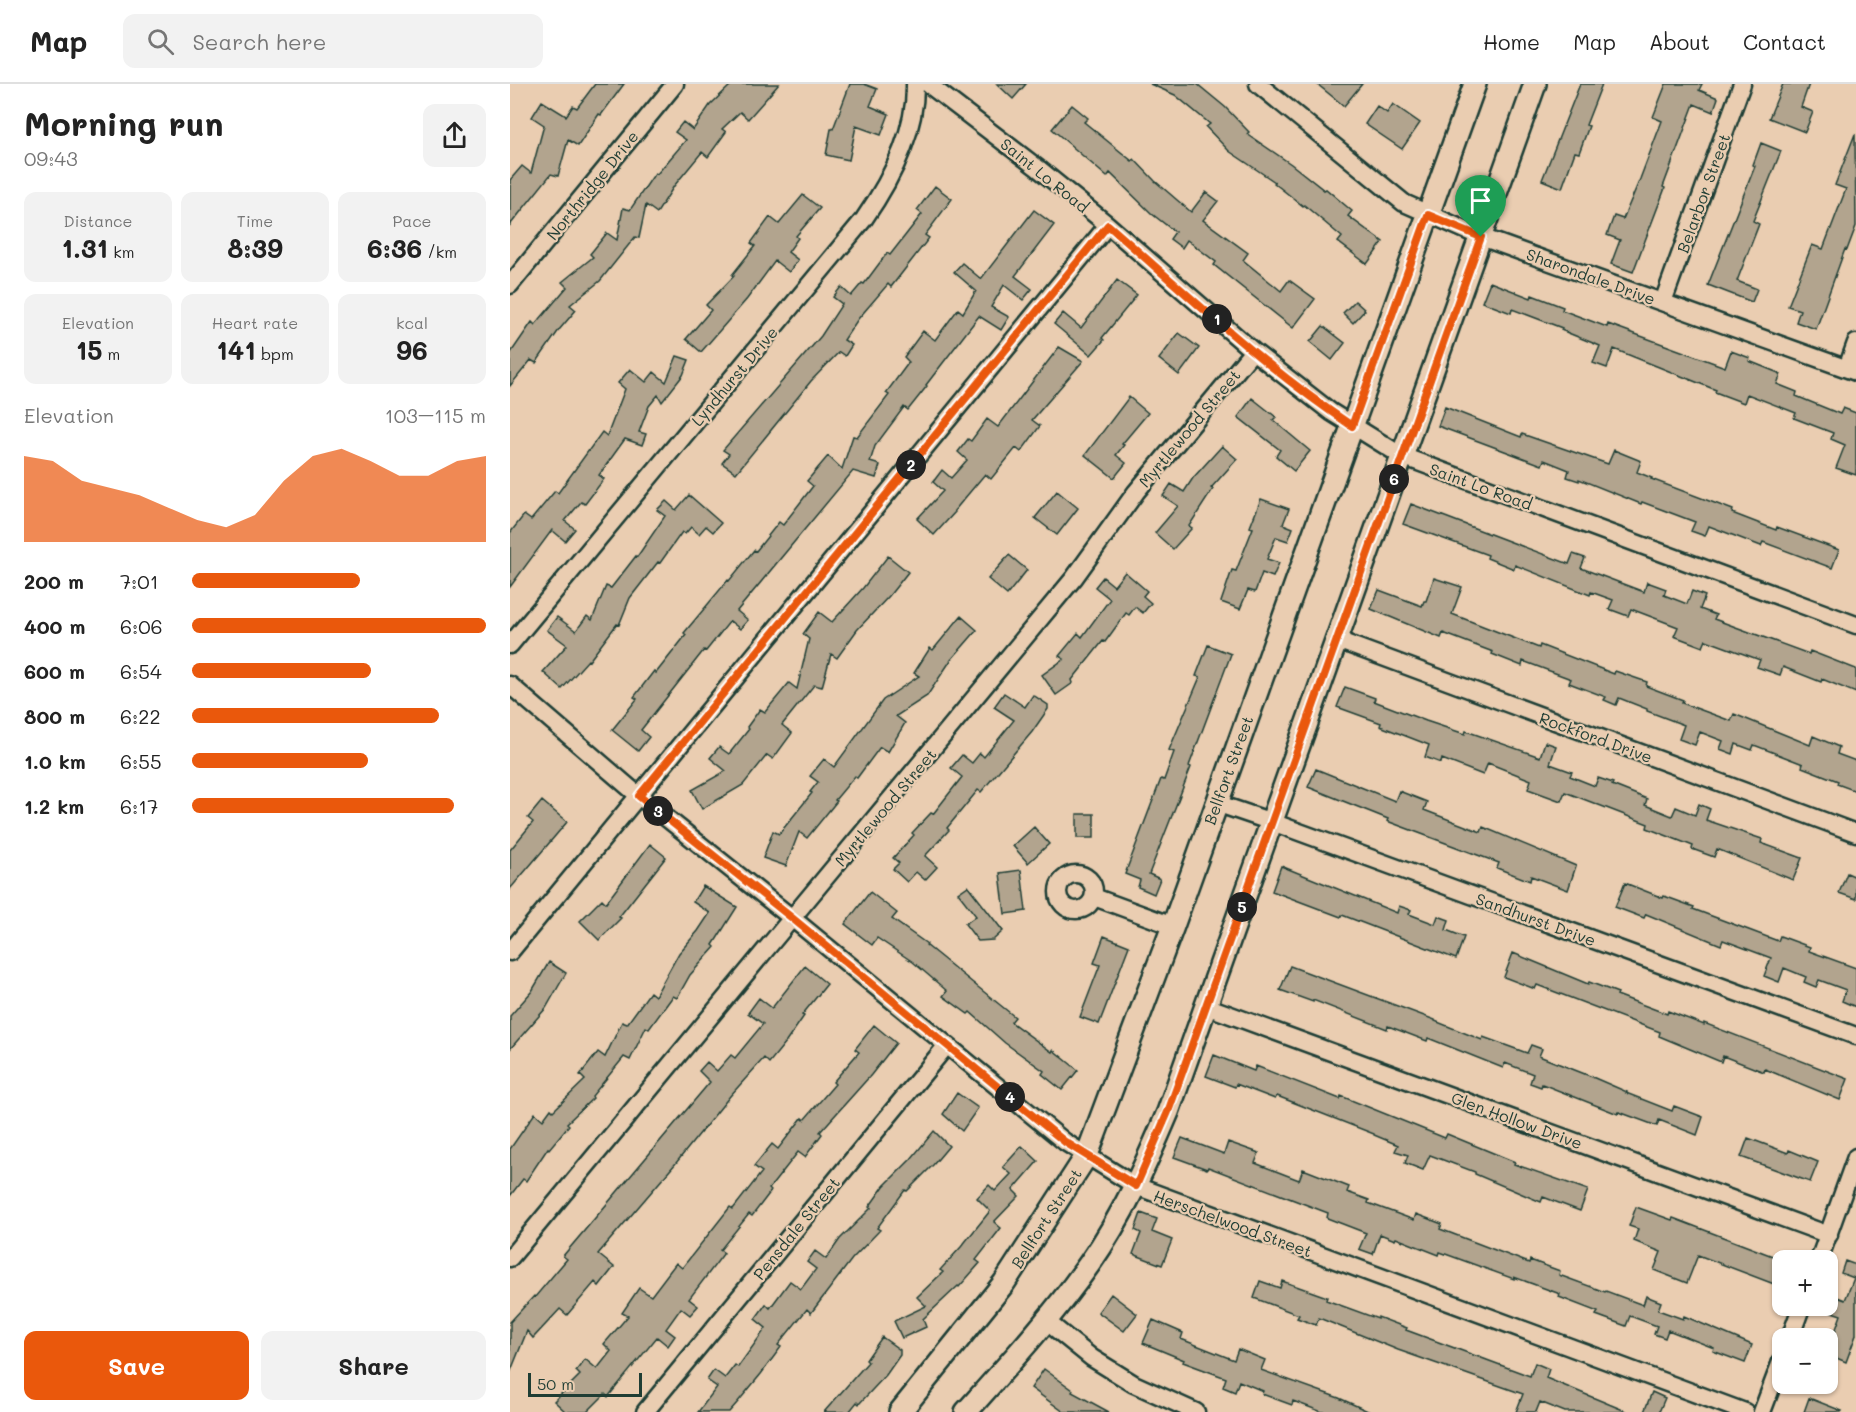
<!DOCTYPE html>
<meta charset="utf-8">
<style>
:root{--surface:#fff;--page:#f2f2f2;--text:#222;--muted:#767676;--line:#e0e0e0;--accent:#ea580c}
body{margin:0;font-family:Mali,sans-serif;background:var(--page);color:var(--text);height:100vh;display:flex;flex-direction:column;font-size:22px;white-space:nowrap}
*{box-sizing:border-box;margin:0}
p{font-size:20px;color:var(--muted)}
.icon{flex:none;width:33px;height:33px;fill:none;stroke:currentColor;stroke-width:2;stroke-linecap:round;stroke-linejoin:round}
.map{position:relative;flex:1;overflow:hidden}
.side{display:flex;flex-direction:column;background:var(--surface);width:510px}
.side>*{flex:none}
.fabs{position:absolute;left:1262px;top:1166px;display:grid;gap:12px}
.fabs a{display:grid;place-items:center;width:66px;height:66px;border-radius:12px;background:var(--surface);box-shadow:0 2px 4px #0004;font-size:30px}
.scale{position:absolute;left:18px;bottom:15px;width:114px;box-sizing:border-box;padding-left:6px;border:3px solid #1f3d34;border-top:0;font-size:16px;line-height:21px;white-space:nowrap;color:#1f3d34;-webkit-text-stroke:4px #eacdb1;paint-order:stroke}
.pin{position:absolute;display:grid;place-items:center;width:51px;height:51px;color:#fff;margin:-62px -26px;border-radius:50% 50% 50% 0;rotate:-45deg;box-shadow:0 0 6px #0007}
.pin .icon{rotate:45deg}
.km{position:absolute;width:30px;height:30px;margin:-15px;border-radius:50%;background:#222;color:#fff;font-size:16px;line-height:30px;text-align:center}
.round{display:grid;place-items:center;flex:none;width:63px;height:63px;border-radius:12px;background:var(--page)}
.head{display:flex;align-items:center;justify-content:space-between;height:102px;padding:0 24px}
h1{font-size:33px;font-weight:800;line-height:45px}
.metrics{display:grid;grid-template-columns:repeat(3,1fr);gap:9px;height:102px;padding:6px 24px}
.metrics div{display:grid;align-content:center;border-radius:12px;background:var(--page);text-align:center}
.metrics b{font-size:26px;font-weight:800}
.metrics small{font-size:16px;font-weight:400}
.metrics p{font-size:16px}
.chart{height:168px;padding:12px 24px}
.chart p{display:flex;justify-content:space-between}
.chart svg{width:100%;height:108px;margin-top:6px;fill:var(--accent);opacity:.7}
.cta{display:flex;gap:12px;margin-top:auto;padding:12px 24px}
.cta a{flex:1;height:69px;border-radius:12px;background:var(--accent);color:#fff;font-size:24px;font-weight:800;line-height:69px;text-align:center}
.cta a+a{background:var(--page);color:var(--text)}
ul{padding:0 24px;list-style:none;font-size:20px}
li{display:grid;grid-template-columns:96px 72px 1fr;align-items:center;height:45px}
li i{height:15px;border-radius:8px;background:var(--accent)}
header{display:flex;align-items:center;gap:36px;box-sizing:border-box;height:84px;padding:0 30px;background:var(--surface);border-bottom:2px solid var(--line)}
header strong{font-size:28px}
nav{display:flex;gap:33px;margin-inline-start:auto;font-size:21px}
.search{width:420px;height:54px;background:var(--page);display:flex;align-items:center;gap:15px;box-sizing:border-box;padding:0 21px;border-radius:12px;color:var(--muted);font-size:22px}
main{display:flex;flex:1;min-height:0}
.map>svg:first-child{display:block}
.building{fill:#b2a48e;stroke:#1f3d34;stroke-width:1.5}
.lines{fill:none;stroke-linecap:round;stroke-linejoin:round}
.minor-casing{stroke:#1f3d34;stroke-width:21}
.major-casing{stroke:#1f3d34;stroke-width:26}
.minor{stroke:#eacdb1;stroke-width:16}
.major{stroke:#eacdb1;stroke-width:21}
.route-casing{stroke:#fff;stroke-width:12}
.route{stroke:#ea580c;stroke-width:8}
.labels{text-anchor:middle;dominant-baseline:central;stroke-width:4.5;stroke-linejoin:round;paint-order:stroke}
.street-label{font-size:16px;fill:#1f3d34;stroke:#eacdb1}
</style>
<header>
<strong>Map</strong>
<div class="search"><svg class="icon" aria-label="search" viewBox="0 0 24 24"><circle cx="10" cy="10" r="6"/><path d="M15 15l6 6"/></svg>Search here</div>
<nav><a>Home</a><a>Map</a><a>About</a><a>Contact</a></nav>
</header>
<main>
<section class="side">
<div class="head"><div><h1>Morning run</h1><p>09:43</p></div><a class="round"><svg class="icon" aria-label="share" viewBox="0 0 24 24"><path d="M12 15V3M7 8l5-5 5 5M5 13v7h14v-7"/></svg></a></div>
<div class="metrics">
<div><p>Distance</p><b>1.31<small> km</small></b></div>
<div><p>Time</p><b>8:39</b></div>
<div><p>Pace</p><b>6:36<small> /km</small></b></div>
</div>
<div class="metrics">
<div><p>Elevation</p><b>15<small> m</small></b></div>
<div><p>Heart rate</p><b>141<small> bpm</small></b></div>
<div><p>kcal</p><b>96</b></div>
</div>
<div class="chart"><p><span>Elevation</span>103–115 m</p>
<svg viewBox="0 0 160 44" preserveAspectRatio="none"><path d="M0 44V9L10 11L20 19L30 22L40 25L50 30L60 35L70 38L80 33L90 19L100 9L110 6L120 11L130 17L140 17L150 11L160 9V44z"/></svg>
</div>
<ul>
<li><b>200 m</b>7:01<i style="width:57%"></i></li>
<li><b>400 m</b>6:06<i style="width:100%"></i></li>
<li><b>600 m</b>6:54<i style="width:61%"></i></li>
<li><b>800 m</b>6:22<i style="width:84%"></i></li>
<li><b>1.0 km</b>6:55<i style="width:60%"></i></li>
<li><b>1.2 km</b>6:17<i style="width:89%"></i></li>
</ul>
<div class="cta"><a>Save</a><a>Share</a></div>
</section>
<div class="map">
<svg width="1346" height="1328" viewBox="0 0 1346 1328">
<rect width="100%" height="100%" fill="#eacdb1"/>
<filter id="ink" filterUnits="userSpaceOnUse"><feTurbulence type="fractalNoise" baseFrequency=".0167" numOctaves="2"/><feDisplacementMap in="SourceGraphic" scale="12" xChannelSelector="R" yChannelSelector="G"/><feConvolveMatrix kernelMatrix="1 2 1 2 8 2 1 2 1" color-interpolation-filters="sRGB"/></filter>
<g filter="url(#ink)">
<path class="building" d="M85,0H114L91,31L89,30L68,62L58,56L48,92L41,90L0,141V96L12,82L21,89L34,41L22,33L32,17L56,32L63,22L67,24Z
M222,0H269L238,35L230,28L212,45L216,48L198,73L192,68L164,102L147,129L136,121L129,154L125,153L90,197L60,221L66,226L49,246L26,279L21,276L0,302V270L22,238L25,241L57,203L52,198L83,173L80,170L97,149L107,156L113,124L120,126L145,89L147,90L176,56L165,48L173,38L183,46L200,21Z
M340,0H354L367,5L360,22L379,30L371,51L346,42L339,76L316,71L321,45H323Z
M487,0H516L503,15Z
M640,0H687L715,23L739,48L737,50L781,80L814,106L816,105L842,127L838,132L873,158L857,180L828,158L832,153L794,121L793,122L764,99L765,98L719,67L696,43L700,40L665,11Z
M807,0H852L834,22Z
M1070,0H1092L1076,41L1079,42L1069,69L1065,68L1052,104L1032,96Z
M1156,0H1192L1189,6L1208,14L1203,28L1184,20L1153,103L1155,104L1123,188L1101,180L1110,156L1097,151L1104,132L1113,135L1130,95L1152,37L1143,33Z
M1273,0H1299L1291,23L1303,28L1295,48L1259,34Z
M883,20L910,39L892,65L855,40L867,22L877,29Z
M562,21L578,34L574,38L622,77L624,75L645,97L681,128L696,108L708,117L693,136L738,169L733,176L771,207L779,196L805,215L783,244L704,181L706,178L677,156L672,164L660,155L665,148L642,130L600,89L597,93L542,45Z
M1345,50L1346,142L1337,166L1335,165L1306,245L1286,238L1290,226L1278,222L1302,161L1313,165L1336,105L1325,101Z
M1251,59L1271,67L1243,137L1249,140L1227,197L1247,205L1242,218L1198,201L1245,82L1243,81Z
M425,102L442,115L415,151L419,154L381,203L378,200L348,235L334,256L342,261L335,272L329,268L301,297L226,389L212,379L219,370L213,366L311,252L332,220L323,213L331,203L341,212L352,199L354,200L377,169L380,171L412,130L407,126Z
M293,111L310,124L286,152L288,154L278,168L288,176L279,188L265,177L237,215L191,268L176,255L201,226L196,221L224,192L222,191L245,162L241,159L260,133L269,140Z
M524,126L544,141L505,192L522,205L513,216L494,201L481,223L499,233L491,246L469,232L416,301L417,302L398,326L394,323L365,362L360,378L370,381L366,394L343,387L227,527L238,536L230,545L220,537L196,567L194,566L131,646L139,653L128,667L102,646L127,615L124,613L144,587L146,589L176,551L174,549L218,496L219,497L244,466L246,467L269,438L273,441L303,402L297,397L318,372L332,385L343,352L347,353L379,311L376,309L399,278L394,273L413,247L425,256L448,225L453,229L466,207L444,188L452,179L471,195Z
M607,196L627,211L592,254L594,256L581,271L544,240L553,229L571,244Z
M980,198L1021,214L1022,211L1053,223L1052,226L1097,243L1098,240L1215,283L1221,267L1240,274L1239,277L1271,290L1267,300L1287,308L1286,312L1330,330L1333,324L1346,329V391L1326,384L1335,361L1321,355L1323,349L1284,334L1286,329L1237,310L1234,319L1205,308L1206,306L1104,265L1097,284L1083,279L1090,262L1051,246L1052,244L1002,225L1001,229L972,218Z
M845,217L855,226L843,239L833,229Z
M813,242L835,259L822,276L800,258Z
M669,249L689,264L669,291L649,275Z
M549,263L573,277L522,336L530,342L511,368L506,364L481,395L475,390L444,427L445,428L424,451L407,435L433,407L423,398L432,386L441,394L457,376L448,368L458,355L461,357L477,335L488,343Z
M167,272L179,276L173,291L152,318L148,311L139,322L129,348L136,350L132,361L115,355L89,391L94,395L75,420L71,418L55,437L65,445L55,457L42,446L0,503V449L14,431L21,436L45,407L48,409L92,348L97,352L115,305L108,299L120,285L136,298L144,288L156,298Z
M619,313L638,329L612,360L614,361L606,371L616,379L604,394L575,371Z
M742,314L766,333L763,336L800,367L784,387L766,372L770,366L728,333Z
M935,323L1011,353L1012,350L1098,380L1104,366L1131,377L1127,388L1142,394L1141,395L1223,426L1222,429L1266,446L1267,443L1329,466L1322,484L1253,458L1251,462L1199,442L1195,452L1181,447L1185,438L1132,418L1131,420L1069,395V397L1057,393L1059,386L1034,376L1032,381L928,342Z
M712,362L727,375L701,404L703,405L679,442L682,444L663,465L645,449L668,422L653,412L661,400L674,408L683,394Z
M547,407L568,424L547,451L525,434Z
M179,411L211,439L203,448L196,442L189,450L181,443L175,450L172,448L150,479L148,478L120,514L109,541L107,540L79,577L78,576L52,605L33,588L57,561L37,546L47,533L66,547L77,532L82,536L96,502L101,504L126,472L127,473L155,432L147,426L156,417L166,426Z
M751,415L779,425L773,440L783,444L778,457L766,453L757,475L769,479L763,493L752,489L745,508L738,506L730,525L711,518L722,486L726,487L743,444L740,443Z
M901,420L1059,480L1063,470L1075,474L1071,484L1134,508L1137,498L1156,505L1154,511L1177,520L1182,507L1195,512L1190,525L1206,531L1204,535L1299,570L1300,567L1346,585V609L1312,595L1311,598L1273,583L1270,591L1247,583L1250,576L1196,556L1193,563L1164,552L1168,543L1121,525L1118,532L1099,525L1103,516L1081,508L1080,511L1005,481L1004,485L977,474L978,471L893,440Z
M499,471L517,486L497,511L478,495Z
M378,472L398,488L379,512L347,546L327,574L321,570L312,603L304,601L272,641L282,649L263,675L257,671L233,701L192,725L182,706L216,687L200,674L209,663L219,670L239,645L237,643L250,625L255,628L279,599L287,605L299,555L293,550L309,528L322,538L353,504Z
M615,488L637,507L633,512L641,519L633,529L625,523L619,531L616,529L595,558L593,557L562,596L563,599L546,611L532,591L554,575L549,572L568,549L572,553L600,515L585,503L593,493L604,502Z
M924,494L952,503L942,530L1029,564L1030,561L1104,590L1105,587L1137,598L1136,602L1173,616L1172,619L1221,637L1224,630L1300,661L1303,652L1329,663L1327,670L1346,677V707L1327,700L1328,697L1292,683L1293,680L1244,661L1242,666L1226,660L1223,670L1210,665L1213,657L1190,648L1185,661L1169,655L1174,641L1137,627V625L1109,614L1106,621L1094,616L1096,613L1059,599L1061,595L1013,577L1012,582L982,570L983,568L933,549L931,554L861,525L869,506L912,522L914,517H916Z
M451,532L467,546L441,576L417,612L386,632L395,639L378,668L370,663L347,694L345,692L325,716L327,717L297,754L289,748L276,782L253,774L263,747L269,750L302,709L300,708L308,698L300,692L314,675L324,683L373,616L409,592L404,589L420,564L423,566Z
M698,561L721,570L679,682L681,683L639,790L650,795L644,810L628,803L630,796L615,790L651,695L654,696L664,668L659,666L690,593L686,592Z
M835,603L865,614L864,617L916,637L955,650L956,647L1030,673L1035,658L1046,662L1040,680L1062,688L1060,692L1085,702L1088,694L1103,699L1102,701L1137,715L1135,721L1162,732L1166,723L1185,731L1189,720L1200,725L1196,736L1252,755L1251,759L1292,774L1283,796L1207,765L1204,773L1182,765L1183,762L1137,744L1138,740L1055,708L1051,717L1018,705L1021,696L978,679L973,691L932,675L931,679L915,673L919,661L870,642L871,639L827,623Z
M494,609L515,623L523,611L538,621V625L522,648L471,708L468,706L437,744L439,746L415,772L427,783L415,796L406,788L397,798L383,785L389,779L383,774L404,751L402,749L421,729L423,730L452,693L441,684L452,671L462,679L470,669L474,673L504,636L484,623Z
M806,685L885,717L889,707L917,718L914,726L971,748L973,743L1066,782L1058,806L1021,792L1020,797L987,784L989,779L877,737L878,735L798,703Z
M32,717L57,738L0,805V766L23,738L18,734Z
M567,730H584V754H567Z
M524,743L539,760L518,779L503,762Z
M140,760L156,773L109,833L111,834L89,856L70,837L92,815L96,819Z
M771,782L887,829L889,822L901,826L899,830L925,840L928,832L939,836L936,846L954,853L946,875L832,831L831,833L762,807Z
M511,786L516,827L495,830L490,789Z
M1337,789L1346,793V815L1329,809Z
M1115,799L1153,814L1154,812L1184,823L1183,825L1268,857L1270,852L1300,863L1299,867L1346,884V923L1332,917L1336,906L1309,896L1306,903L1294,898L1296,893L1274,884L1269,898L1254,892L1261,874L1213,856L1211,861L1136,830L1134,834L1105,823Z
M193,802L227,823L203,861L205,863L180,891L167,914L163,912L139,945L136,943L120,976L114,973L82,1012L83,1014L57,1039L59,1041L39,1065L38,1064L16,1097L13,1095L0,1112V1065L25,1029L33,1036L41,1025L43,1027L75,996L70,991L88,968L95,973L112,938L117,940L140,908L145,912L169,869L188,847L200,829L183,818Z
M458,802L493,847L483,856L468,857L455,840L466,832L448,809Z
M360,808L387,829L382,835L417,860L416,861L505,933L501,938L542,968L543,966L568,986L552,1006L532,990L534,987L495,959L460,928L458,930L433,912L437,907L403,878L367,854L362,861L335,840Z
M594,852L619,862L589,940L570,933L590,881L584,879Z
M1003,869L1078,900L1079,898L1108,909L1107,911L1157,930L1158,927L1194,941V939L1338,995L1330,1016L1255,985L1254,988L1213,972L1211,978L1149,952L1150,948L1027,901L1025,905L994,893Z
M39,878L56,889L36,924L0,965V932L22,907Z
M295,882L317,900L292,931L294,932L276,958L259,979L254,974L220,1012L166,1079L88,1170L104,1183L89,1202L85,1198L57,1231L50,1225L23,1254L17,1247L0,1289V1238L24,1212L25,1213L57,1175L53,1172L200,998L189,987L197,978L207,987L221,971L225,974L253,940L238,929L249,914L262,924Z
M780,882L925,936V937L972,956L973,953L1017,969L1021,961L1032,965L1029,972L1080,992L1117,1008L1116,1009L1162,1027L1164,1022L1193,1033L1187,1051L1149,1036L1147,1042L1109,1028L1108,1030L1032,1000L1031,1003L1020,999L1023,990L995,979L993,984L918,954L917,957L878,942L877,945L803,916V918L770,906Z
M364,941L386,959L361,991L310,1048L312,1050L295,1073L288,1068L259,1105L261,1107L242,1132L239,1130L210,1166L214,1169L179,1215L188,1222L180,1231L171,1224L156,1245L165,1252L158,1262L147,1253L98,1313L95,1310L77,1328H56L44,1317L70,1291L66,1287L75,1275L87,1285L101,1267L94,1260L118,1232L112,1229L129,1204L141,1212L166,1179L172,1184L220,1123L223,1125L252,1088L244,1082L262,1060L268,1065L292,1034L294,1036L325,1000L323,998L349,968L345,965Z
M704,971L744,987L746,982L830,1015L831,1012L935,1054L937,1050L1005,1078L1004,1080L1078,1106L1070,1127L1033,1113L1031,1118L965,1090V1088L920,1071L913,1086L895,1079L898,1071L885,1067L888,1061L864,1051V1050L767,1012L765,1015L726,1000L725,1003L696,992Z
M447,1009L468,1024L452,1047L433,1030Z
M424,1047L439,1062L423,1081L397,1107L395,1106L367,1144L370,1146L342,1175L301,1229L297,1225L268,1261L271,1263L251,1290L227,1319L219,1328H188L207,1303L197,1296L204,1286L215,1294L225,1281L228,1283L256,1244L245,1235L256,1220L260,1224L280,1197L291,1205L306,1185L297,1178L305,1167L316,1175L330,1155L361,1124L359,1123L374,1102L401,1075Z
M672,1054L714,1070L718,1058L749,1069L745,1079L789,1096L793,1085L839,1103L837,1108L859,1116L858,1119L904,1136L906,1130L932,1140L930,1145L1019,1179L1020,1176L1050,1187L1049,1191L1095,1208L1096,1207L1133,1221L1136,1212L1151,1218L1148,1226L1173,1235L1174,1232L1242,1261L1235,1279L1203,1267L1204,1264L1158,1246L1155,1254L1144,1250L1147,1242L1120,1232L1116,1242L1086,1231L1088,1228L1049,1213L1050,1210L1004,1193V1195L930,1168L929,1171L886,1154L885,1156L870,1150L863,1170L849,1165L856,1149L817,1134L818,1129L698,1083L697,1085L664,1073Z
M1238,1054L1278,1069L1279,1066L1308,1078L1300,1098L1231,1073Z
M512,1062L528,1077L503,1106L509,1112L484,1138L491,1144L466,1176L470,1179L449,1203L448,1202L413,1235L416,1243L392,1254L384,1237L416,1222L407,1213L433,1188L430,1186L451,1163L480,1127L467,1114L479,1101L485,1107L501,1090L493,1083Z
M1126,1123L1162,1136L1163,1134L1273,1176L1264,1200L1188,1171L1177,1199L1144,1186L1151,1168L1124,1157L1128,1145L1119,1142Z
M631,1129L647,1135L642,1148L662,1156L652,1181L623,1170L631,1149L625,1146Z
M1335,1177L1346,1181V1251L1336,1278L1317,1270L1331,1231L1319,1227L1325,1212L1335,1216L1344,1194L1331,1189Z
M750,1197L770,1204L772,1197L817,1213L816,1216L868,1235V1233L897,1244L896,1246L1020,1292L1025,1279L1039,1285L1036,1294L1118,1328H1055L1030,1318L1026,1328H1006L1013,1310L888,1266L809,1234L806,1241L787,1234L789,1231L744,1214Z
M601,1210L627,1230L614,1247L588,1228Z
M643,1236L673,1249L671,1255L724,1276L728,1265L755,1276L751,1286L829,1314L860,1328H812L783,1317L782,1321L752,1310L753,1307L729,1297L725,1308L713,1303L716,1294L673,1278L674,1276L633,1259Z
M372,1253L390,1266V1271L376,1291L349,1320L347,1318L339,1328H314L358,1278L356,1276Z
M534,1285L563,1306L562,1308L599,1328H554L521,1304Z
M1142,1308L1155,1314L1149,1328H1134Z
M1299,1314L1332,1327L1331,1328H1294Z"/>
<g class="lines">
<defs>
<path id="minor" d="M418,0L529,85L598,141L743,267L821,328L892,372L1346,541
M748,0L894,119L971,153L1346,288
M0,201L165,0
M1153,218L1232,0
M1337,284L1346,259
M827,556L1346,749
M0,561L354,135C381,96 406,49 405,0
M0,601L129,712L282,834L555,1058L626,1102L1235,1328
M706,719L762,738L1346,952
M548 808a18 18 0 1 1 36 0a18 18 0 1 1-36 0Z
M584,813L663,842
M0,868L598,141
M696,922L1319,1151
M0,1174L564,494L626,408L743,267
M1309,1176L1346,1073
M536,1237L582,1274L624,1300L686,1328
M1280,1254L1292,1221
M135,1328L437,961
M1252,1328L1272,1275"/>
<path id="major" d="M390,1328L494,1199L577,1071L663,842L965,0
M456,1328C499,1280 543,1232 580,1179C613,1132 636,1080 658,1028L1025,0"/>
</defs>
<use href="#minor" class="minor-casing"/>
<use href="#major" class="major-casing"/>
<use href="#minor" class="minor"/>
<use href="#major" class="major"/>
</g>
</g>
<g class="lines" filter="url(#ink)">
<defs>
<path id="route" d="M918,131L971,153L658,1028L626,1102L555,1058L282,834L129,712L598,141C677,210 755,284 842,342Z"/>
</defs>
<use href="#route" class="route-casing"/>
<use href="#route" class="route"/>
</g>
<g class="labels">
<g class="street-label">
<text transform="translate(535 91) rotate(39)">Saint Lo Road</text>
<text transform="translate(82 101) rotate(-51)">Northridge Drive</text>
<text transform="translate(1193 109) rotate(-70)">Belarbor Street</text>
<text transform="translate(1081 192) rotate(20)">Sharondale Drive</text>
<text transform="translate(224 292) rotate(-50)">Lyndhurst Drive</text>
<text transform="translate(679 344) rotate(-50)">Myrtlewood Street</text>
<text transform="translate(971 402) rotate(20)">Saint Lo Road</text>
<text transform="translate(1086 653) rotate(20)">Rockford Drive</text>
<text transform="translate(718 686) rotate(-70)">Bellfort Street</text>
<text transform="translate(375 723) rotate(-50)">Myrtlewood Street</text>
<text transform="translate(1026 835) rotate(20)">Sandhurst Drive</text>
<text transform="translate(1007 1036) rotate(20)">Glen Hollow Drive</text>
<text transform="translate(536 1134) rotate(-57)">Bellfort Street</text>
<text transform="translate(723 1139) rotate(20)">Herschelwood Street</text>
<text transform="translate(286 1144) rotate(-51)">Pensdale Street</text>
</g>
</g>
</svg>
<div class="fabs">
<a>+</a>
<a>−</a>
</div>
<div class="scale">50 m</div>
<div class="pin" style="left:971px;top:153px;background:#1e9e55"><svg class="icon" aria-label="arrive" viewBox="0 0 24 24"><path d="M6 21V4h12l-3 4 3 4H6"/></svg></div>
<b class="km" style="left:707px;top:235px">1</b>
<b class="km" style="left:401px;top:381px">2</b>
<b class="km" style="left:148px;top:727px">3</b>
<b class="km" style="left:500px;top:1013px">4</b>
<b class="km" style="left:732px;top:823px">5</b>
<b class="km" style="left:884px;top:395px">6</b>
</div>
</main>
